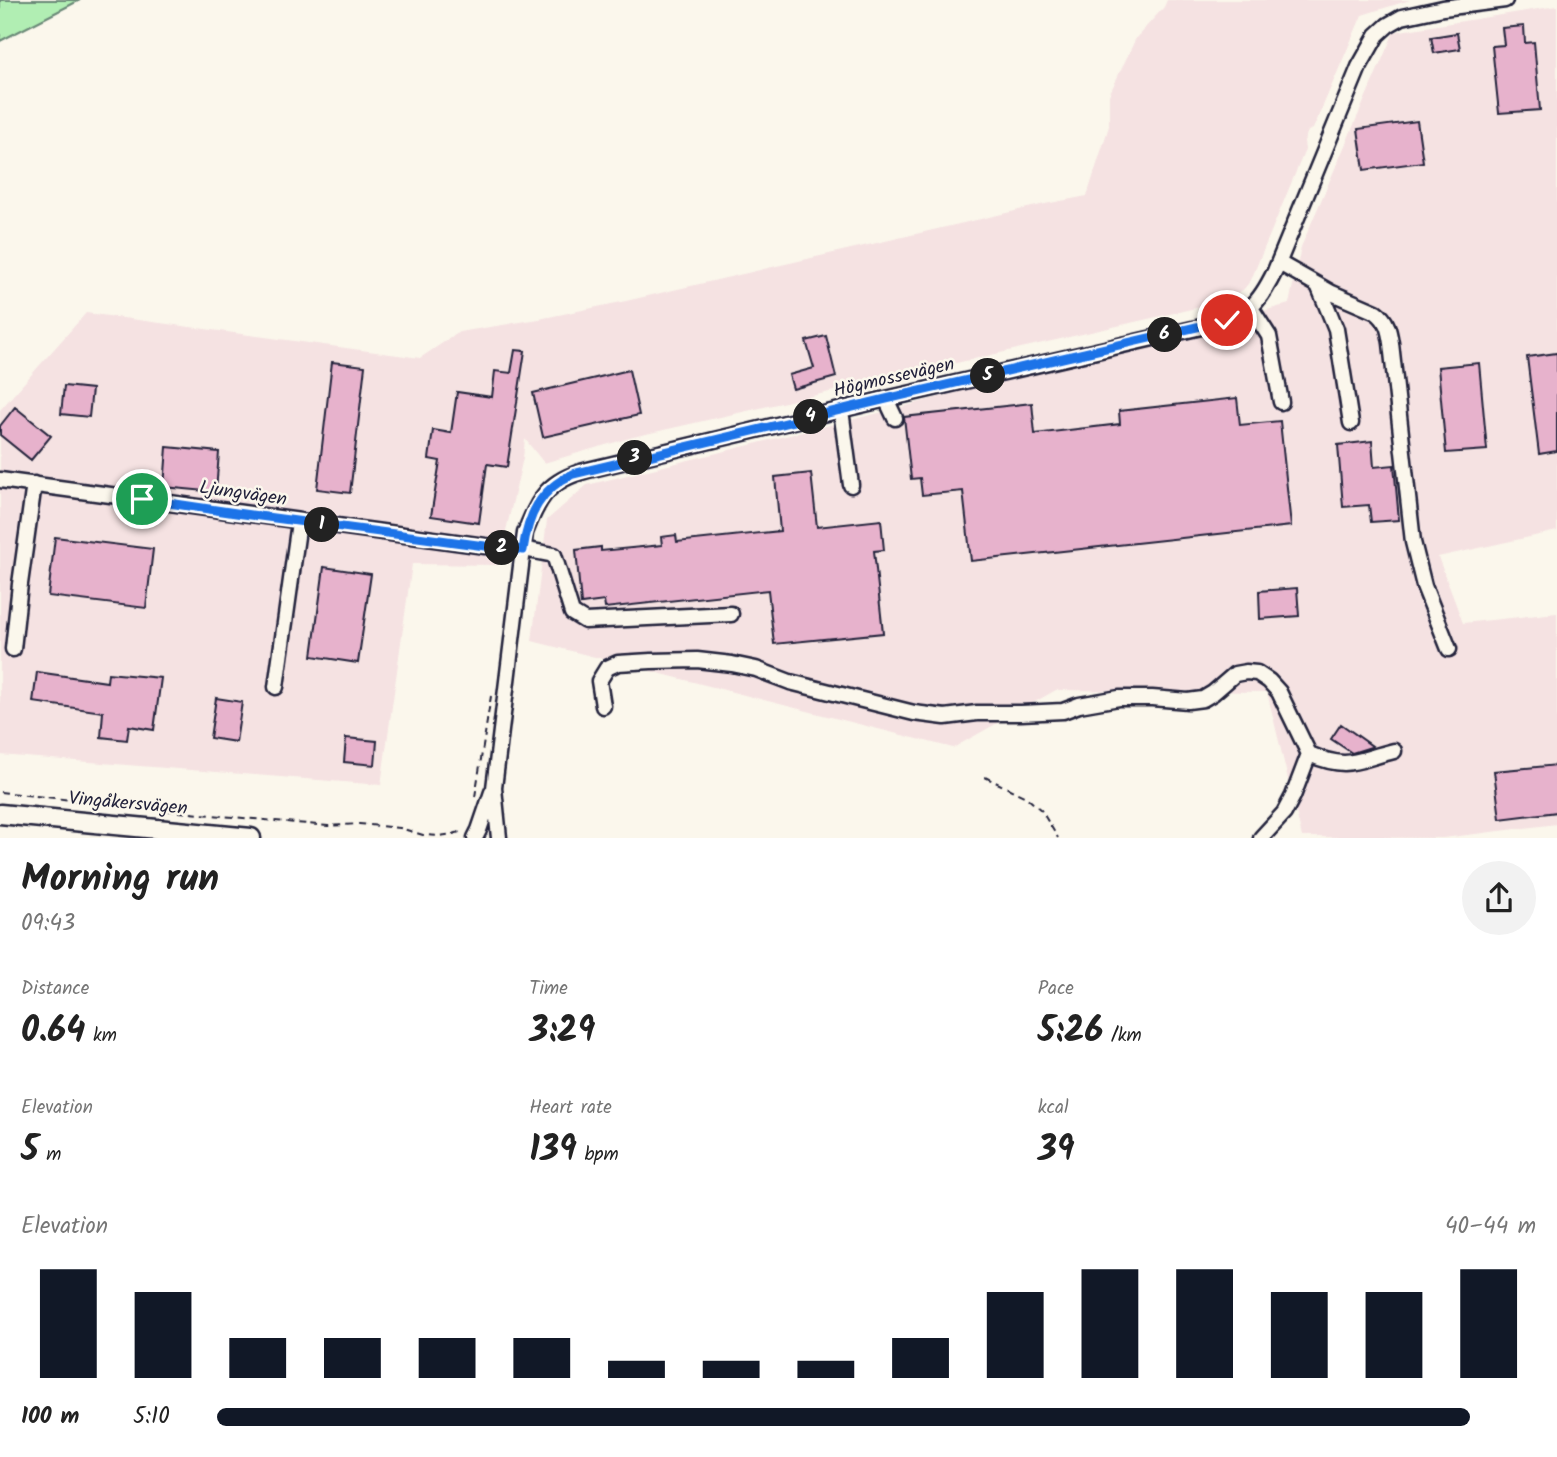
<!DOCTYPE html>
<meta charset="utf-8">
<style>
:root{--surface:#fff;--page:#f2f2f2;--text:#222;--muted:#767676;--accent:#111827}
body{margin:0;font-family:Kalam,sans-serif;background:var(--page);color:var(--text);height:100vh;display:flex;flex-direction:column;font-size:26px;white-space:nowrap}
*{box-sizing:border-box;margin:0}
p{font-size:23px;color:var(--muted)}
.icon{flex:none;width:38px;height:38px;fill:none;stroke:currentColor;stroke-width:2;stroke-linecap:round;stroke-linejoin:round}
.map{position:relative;height:838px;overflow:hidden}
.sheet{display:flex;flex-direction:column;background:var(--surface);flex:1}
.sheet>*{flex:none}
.pin{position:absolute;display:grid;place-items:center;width:60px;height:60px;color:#fff;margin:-30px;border:4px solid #fff;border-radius:50%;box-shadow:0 2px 7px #0007}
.km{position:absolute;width:35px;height:35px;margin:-18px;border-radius:50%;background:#222;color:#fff;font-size:19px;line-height:35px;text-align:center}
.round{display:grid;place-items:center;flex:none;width:74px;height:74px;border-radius:37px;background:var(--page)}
.overview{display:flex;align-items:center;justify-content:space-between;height:119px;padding:0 21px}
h1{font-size:38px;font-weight:700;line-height:52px}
.metrics{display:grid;grid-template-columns:repeat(3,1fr);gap:10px;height:119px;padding:7px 21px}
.metrics div{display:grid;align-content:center}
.metrics b{font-size:35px;font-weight:700}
.metrics small{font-size:19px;font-weight:400}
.metrics p{font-size:19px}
.chart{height:196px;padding:14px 21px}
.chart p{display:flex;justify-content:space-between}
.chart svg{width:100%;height:126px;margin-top:7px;stroke:var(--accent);stroke-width:6}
ul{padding:0 21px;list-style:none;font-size:23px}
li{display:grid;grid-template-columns:112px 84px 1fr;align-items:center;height:52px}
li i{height:18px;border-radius:9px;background:var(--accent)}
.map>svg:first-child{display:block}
.built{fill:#f5e2e2}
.green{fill:#b1eeb3;stroke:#6a8877;stroke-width:2}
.building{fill:#e7b2cc;stroke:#22223b;stroke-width:2}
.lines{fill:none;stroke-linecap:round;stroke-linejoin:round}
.minor-casing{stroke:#22223b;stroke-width:19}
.major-casing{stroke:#22223b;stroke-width:23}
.path{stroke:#22223b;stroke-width:2;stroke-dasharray:7 5;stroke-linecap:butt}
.minor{stroke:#fbf7ec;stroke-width:14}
.major{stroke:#fbf7ec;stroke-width:18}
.route-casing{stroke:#fff;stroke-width:14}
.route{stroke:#1a73e8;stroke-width:9}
.labels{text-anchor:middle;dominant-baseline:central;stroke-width:5;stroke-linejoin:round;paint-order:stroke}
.street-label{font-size:19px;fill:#22223b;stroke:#fbf7ec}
</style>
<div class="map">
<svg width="1557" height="838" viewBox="0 0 1557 838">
<rect width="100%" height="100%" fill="#fbf7ec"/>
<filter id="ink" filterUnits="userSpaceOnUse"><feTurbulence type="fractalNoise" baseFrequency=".0143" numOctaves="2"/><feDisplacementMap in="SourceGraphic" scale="14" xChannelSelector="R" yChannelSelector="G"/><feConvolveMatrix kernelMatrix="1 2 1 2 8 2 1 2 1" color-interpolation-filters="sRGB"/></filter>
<g filter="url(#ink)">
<path class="built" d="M1167,0H1410L1362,15L1313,129L1308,131L1304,141L1305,150L1251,280L1244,289L1235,295L1222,302L633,437L544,463L525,439L523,458L498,565L412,564L381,785L0,755V410L86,313L420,358L459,332L539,319L626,301L1045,204L1087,196L1109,126V95L1136,38L1164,7Z
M1557,6V531L1438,557L1463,623L1557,613V824L1443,838L1302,837L1267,692L1056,690L953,748L532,641L547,520L587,485L879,413L1289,304L1301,247L1394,32Z"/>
<path class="green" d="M0,0H80L0,41Z"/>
<path class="building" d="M1524,26L1525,43L1534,42L1540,110L1499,113L1492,46L1504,45L1502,28Z
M1457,33L1460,49L1434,53L1431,37Z
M1417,121L1423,162L1364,170L1358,129Z
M826,336L836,377L793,389L789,375L814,368L806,341Z
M515,350L525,351L507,467L487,464L479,523L431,516L440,461L429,459L433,430L451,433L457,392L492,397L495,371L511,373Z
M1557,353V451L1539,454L1527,357Z
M332,362L365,366L350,493L317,489Z
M1479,363L1487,450L1446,453L1438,367Z
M629,370L639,415L543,437L533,393Z
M64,386L92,389L89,417L61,414Z
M1237,398L1240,425L1280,421L1291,526L971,561L963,491L922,495L920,478L911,479L904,417L1032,403L1035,434L1120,424L1119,411Z
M15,407L51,436L31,460L0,435V426Z
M1372,441L1374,467L1394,465L1399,520L1371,522L1369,505L1343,507L1338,445Z
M167,447L219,452L216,492L164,487Z
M811,473L817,527L881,520L884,550L874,551L883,633L774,644L768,590L605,608L604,601L581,604L576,550L601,547V551L662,545L661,537L676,535L677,542L780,531L775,477Z
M55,537L153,549L146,608L48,596Z
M324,567L371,574L358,663L312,656Z
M1297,588L1299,616L1260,619L1259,591Z
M37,672L107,682L108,673L161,678L154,730L129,726L127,740L101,737L103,712L33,702Z
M216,698L242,702L236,742L210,738Z
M1341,724L1372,746L1371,747L1352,753L1331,739Z
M346,738L377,741L375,765L344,762Z
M1557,765V812L1500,819L1494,771Z"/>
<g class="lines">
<defs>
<path id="minor" d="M1279,263L1332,293L1376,312C1387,320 1389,330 1391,343L1413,542L1424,586L1449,649
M1318,285L1336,329L1351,423
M1251,308L1269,336L1281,402
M886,399L895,418
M841,410L851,485
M0,480L485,546L523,549L554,555L572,613L585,621L731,614
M13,649L20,584L34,484
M276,687L299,522
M603,706L599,681L607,668L618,663L651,661L697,660L732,664L756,669L790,682L914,713L945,717L977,713H1021L1063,711L1079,705L1119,698H1152L1188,701L1203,699L1213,693L1235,674L1246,672L1257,673L1269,681L1279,692L1309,754C1349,771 1356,760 1394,751
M475,838L479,830L492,792
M499,838L494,788L525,533C539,496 549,480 588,470L886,399L1210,325C1248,315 1258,306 1275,271L1359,67L1377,35L1388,25L1402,17L1443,8L1505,0
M1261,838L1284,813L1293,796L1309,754"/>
<path id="major" d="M0,814L251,838"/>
</defs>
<use href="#minor" class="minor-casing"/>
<use href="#major" class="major-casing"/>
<path class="path" d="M985,777L1026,797L1041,810L1058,838
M0,792L180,812L328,826L359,824L400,828L423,835L439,836L453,834L463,831
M475,797L491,696"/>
<use href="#minor" class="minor"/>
<use href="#major" class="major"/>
</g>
</g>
<g class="lines" filter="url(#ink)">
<defs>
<path id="route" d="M142,499L236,513L485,546L523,550C528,515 540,489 573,474L886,399L1227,320"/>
</defs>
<use href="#route" class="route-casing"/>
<use href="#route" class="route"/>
</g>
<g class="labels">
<g class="street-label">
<text transform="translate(894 378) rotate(-13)">Högmossevägen</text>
<text transform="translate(243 494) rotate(8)">Ljungvägen</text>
<text transform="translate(128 804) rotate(5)">Vingåkersvägen</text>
</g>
</g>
</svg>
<div class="pin" style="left:142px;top:499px;background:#1e9e55"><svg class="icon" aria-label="arrive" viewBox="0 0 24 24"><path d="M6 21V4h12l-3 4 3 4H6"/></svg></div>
<div class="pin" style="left:1227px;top:320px;background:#d93025"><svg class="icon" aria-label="check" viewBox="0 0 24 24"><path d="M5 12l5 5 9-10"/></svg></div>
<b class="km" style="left:322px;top:525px">1</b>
<b class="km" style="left:502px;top:548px">2</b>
<b class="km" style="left:635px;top:458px">3</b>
<b class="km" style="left:811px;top:417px">4</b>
<b class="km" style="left:988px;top:376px">5</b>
<b class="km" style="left:1165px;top:335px">6</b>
</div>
<section class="sheet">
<div class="overview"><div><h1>Morning run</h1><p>09:43</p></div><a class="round"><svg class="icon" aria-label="share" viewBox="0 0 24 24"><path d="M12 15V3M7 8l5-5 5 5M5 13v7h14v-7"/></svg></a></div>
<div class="metrics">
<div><p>Distance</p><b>0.64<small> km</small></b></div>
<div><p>Time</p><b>3:29</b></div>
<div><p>Pace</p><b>5:26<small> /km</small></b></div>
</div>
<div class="metrics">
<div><p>Elevation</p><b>5<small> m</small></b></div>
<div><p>Heart rate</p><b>139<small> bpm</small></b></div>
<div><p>kcal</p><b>39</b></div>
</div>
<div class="chart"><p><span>Elevation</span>40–44 m</p>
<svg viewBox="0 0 160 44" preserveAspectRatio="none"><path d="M5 44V6M15 44V14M25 44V30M35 44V30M45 44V30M55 44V30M65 44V38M75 44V38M85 44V38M95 44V30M105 44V14M115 44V6M125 44V6M135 44V14M145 44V14M155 44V6"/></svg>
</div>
<ul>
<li><b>100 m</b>5:10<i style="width:95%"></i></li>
</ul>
</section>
